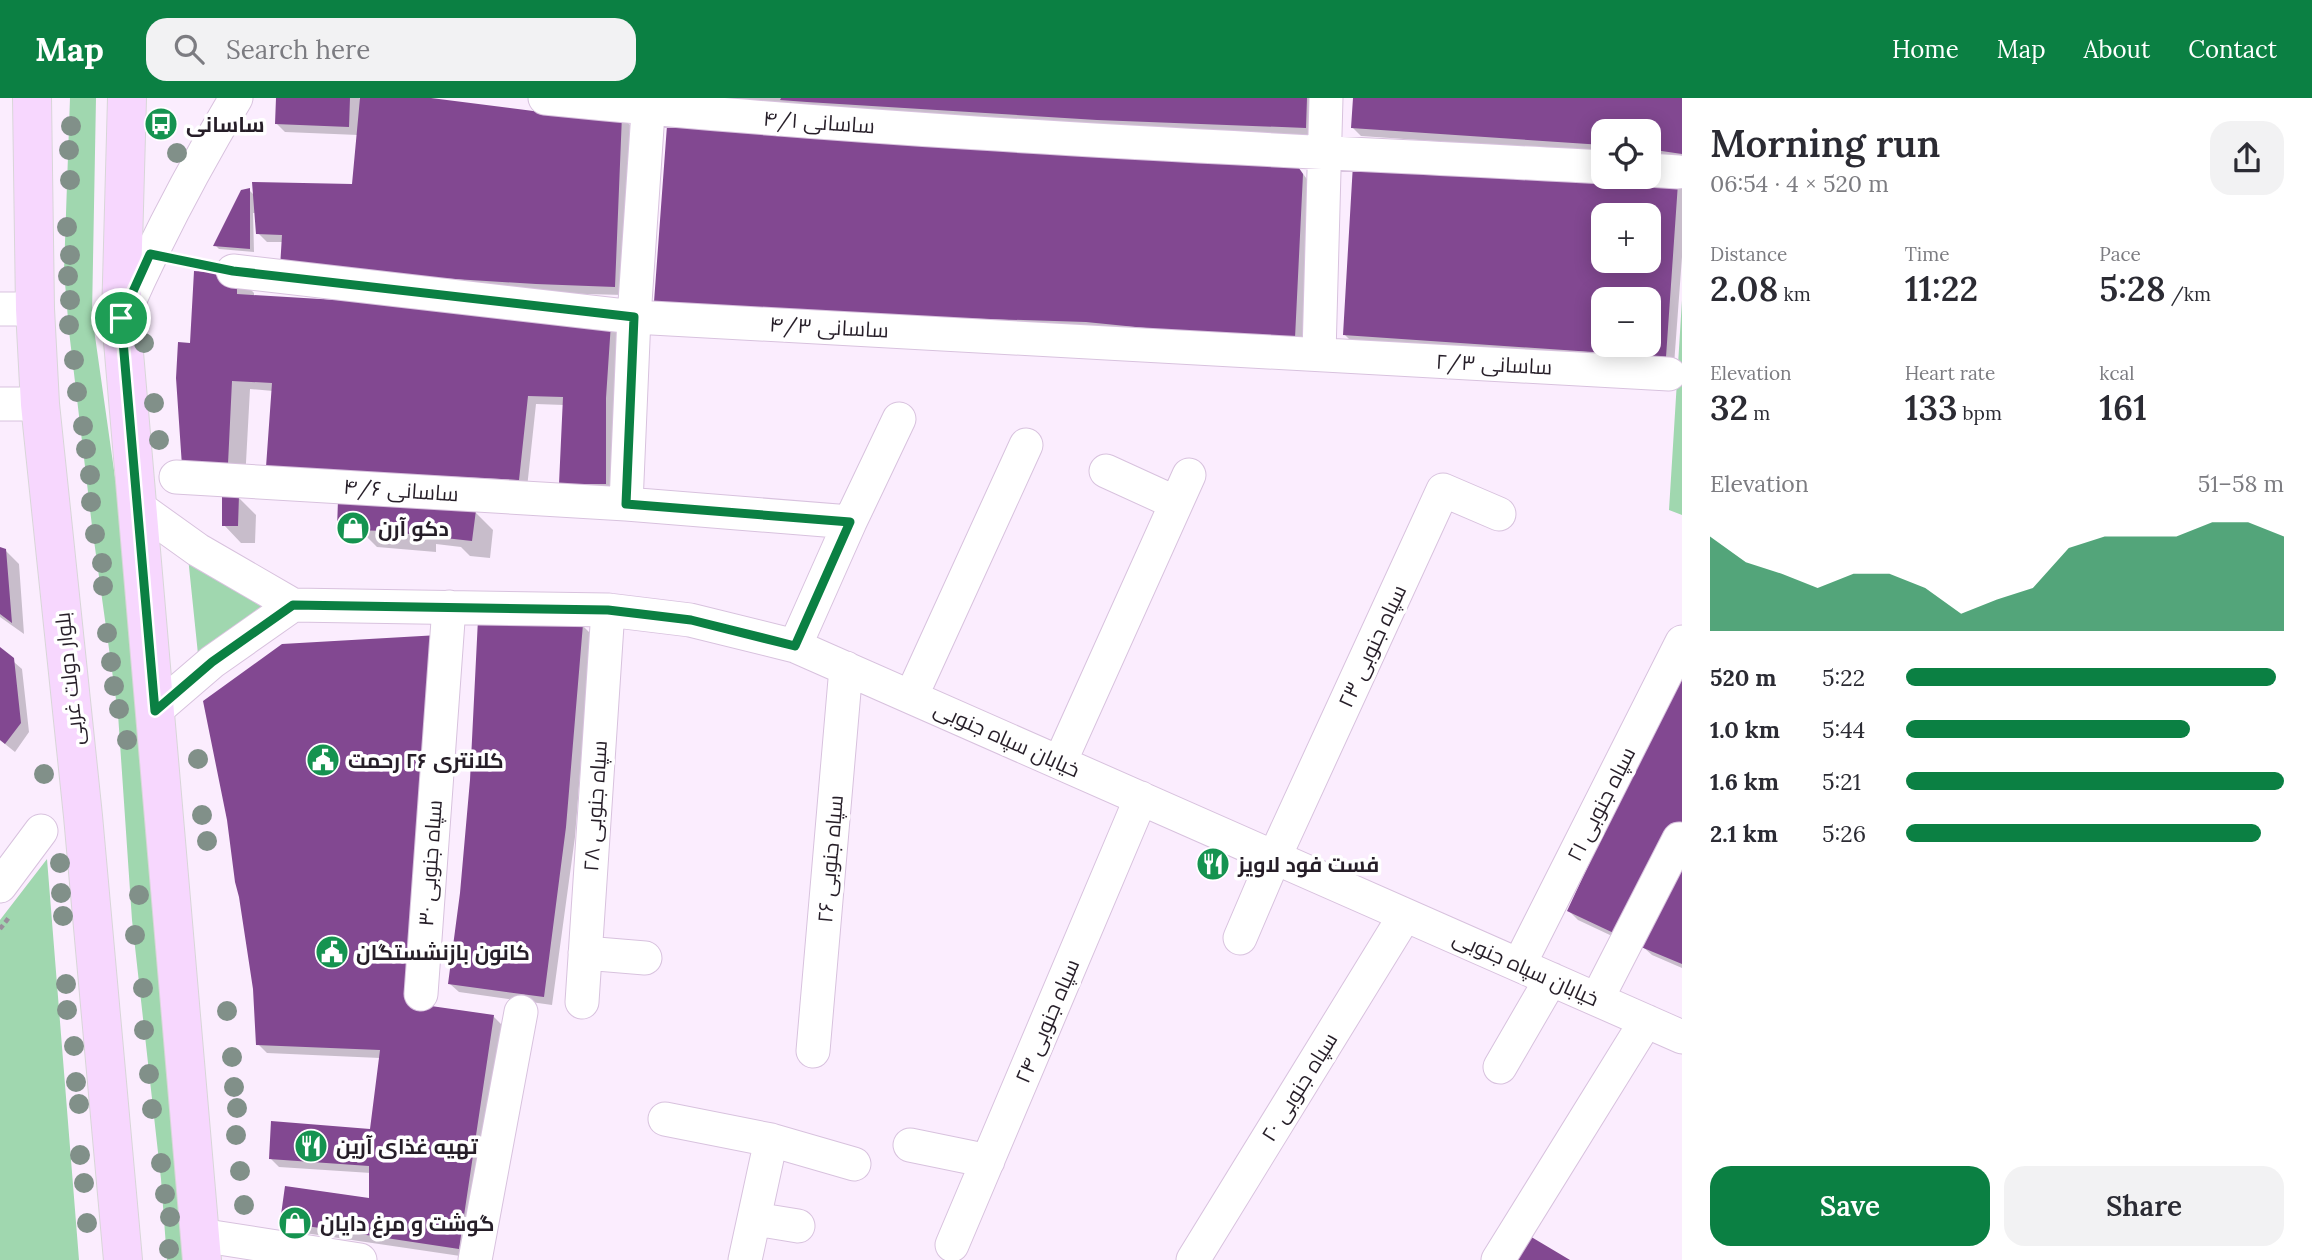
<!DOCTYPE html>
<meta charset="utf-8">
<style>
:root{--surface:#fff;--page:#f2f2f3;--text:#2b2b33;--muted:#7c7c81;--accent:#0b8043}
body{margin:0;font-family:Lora,Cairo,serif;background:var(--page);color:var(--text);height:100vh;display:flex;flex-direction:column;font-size:26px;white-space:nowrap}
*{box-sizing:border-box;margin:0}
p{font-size:23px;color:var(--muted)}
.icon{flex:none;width:38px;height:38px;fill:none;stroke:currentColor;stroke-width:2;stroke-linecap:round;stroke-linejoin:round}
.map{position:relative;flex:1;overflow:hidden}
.drawer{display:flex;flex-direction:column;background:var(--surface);width:630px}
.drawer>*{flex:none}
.controls{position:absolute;left:1591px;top:21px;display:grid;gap:14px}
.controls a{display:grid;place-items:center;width:70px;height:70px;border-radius:14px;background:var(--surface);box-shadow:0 4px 18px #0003;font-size:35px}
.pin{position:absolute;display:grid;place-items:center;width:60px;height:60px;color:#fff;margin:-30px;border:4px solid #fff;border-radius:50%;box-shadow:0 2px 7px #0007}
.round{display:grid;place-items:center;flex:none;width:74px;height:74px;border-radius:21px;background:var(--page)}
.head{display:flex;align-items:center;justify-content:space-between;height:119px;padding:0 28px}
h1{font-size:38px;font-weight:600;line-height:52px}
.figures{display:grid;grid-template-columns:repeat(3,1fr);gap:10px;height:119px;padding:7px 28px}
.figures div{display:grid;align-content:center}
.figures b{font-size:35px;font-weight:600}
.figures small{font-size:19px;font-weight:400}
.figures p{font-size:19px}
.chart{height:196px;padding:14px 28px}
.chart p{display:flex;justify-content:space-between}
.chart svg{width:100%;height:126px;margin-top:7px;fill:var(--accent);opacity:.7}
.action{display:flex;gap:14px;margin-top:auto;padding:14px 28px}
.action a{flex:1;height:80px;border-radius:21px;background:var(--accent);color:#fff;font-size:28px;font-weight:600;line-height:80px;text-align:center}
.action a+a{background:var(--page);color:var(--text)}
ul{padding:0 28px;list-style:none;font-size:23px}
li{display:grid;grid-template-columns:112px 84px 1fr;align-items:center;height:52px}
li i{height:18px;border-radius:9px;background:var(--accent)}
header{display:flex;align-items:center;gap:42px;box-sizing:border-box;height:98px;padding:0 35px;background:var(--accent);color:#fff}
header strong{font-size:33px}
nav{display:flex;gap:38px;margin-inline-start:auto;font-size:24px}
.search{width:490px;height:63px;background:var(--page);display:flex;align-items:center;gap:18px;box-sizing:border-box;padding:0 24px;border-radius:21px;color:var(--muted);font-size:26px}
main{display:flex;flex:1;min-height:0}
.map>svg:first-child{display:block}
.green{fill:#a0d7af}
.shadow{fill:#0003;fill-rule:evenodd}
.building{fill:#824891;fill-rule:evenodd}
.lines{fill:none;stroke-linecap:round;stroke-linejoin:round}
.minor-casing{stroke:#d8c2de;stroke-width:35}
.major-casing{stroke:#d8d6d8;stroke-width:40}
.path{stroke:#9a8f9c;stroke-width:4.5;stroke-dasharray:5 3.5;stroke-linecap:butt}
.minor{stroke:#fff;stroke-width:33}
.major{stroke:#f7d7fe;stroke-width:38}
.tree{fill:#819089}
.route-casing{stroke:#fff;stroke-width:14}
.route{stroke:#0b8043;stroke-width:9}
.labels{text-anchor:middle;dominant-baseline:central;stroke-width:7;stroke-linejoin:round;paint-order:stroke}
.street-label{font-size:21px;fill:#261e28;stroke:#fff}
.poi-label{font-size:21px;font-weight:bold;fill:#261e28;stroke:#fff;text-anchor:start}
</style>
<header>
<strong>Map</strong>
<div class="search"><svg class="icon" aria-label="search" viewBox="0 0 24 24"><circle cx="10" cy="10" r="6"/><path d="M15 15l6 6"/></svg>Search here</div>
<nav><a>Home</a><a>Map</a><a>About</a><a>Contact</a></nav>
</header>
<main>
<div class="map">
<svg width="1682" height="1162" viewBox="0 0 1682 1162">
<rect width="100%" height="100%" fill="#fbedfe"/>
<path class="green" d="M70,0H96L92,217L129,478L197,1162H167L161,1081L132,822L118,616L92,428L69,233L64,173Z
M1682,202V417L1669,412Z
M188,459L274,505L199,566Z
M47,761L79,1162H0V822Z"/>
<path class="shadow" d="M277,0H359L362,2V0H407L541,16L621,18L630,27L624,197L546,195L291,179L283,144H267L258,135L256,115H253L254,154L219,151L216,148L249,92L255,98L354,88L358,37L285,34L276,25Z
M690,0H1316L1314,38L1107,30Z
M1355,0H1682V62L1648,58V33H1603V55L1361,38L1352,29Z
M669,16L1299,70L1311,87L1303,248L797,223Z
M1354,68L1678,87L1682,91V159L1674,267L1353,245L1344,236ZM1603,117H1648V163H1603ZM1603,201H1648V247H1603Z
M237,177L254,195V199L611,227L620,236L614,395L560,385L564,307L536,306L527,390L276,377L273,293L250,291L245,383L202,385L191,247Z
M238,399L256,417L255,445H241L224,427Z
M475,414L493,432L490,460L470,458L461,449L436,446V454L377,449L363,435H343L339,431Z
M0,451L5,452L19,466L24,536L0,519Z
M582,527L591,536L575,739L552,907L459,894L450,886Z
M0,552L22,571L29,634L15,654L0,642Z
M1682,580V737L1629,846L1578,822L1569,813Z
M1682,756V870L1652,857L1643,849Z
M429,909L493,918L502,927L467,1159L291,1133L282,1124L371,1102V1075L279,1069L271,1061L372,1033L380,960L267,955L258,946Z"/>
<path class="building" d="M276,0H350L349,29L275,26Z
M360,0H431L541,14L622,17L615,189L536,186L280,170L282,137L256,136L252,84L352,86Z
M781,0H1307L1306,30L1097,22L807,4L780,2Z
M1353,0H1682V56L1648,51V33H1603V47L1351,30Z
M668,14L1291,59L1303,76L1295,240L1206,236L1086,224L828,216L654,204Z
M1353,66L1678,85L1666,259L1343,237ZM1603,117H1648V163H1603ZM1603,201H1648V247H1603Z
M250,90V151L213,148L241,92Z
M194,173L237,176V196L403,206L611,225L606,300V386H559L563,299L528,298L519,382L266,369L272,285L232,283L228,366L182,368L176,280L178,244L190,245Z
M222,397H239L238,428H222Z
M338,402L476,412L472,443L382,433L337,431Z
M0,449L6,451L12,525L0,516Z
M478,521L583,526L566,729L544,899L448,886L460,795L470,682Z
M439,537L410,905L494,917L459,1151L280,1124L285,1088L369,1100V1068L269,1061L271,1023L370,1031L380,952L256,947L253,891L239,799L235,784L227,722L203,603L282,546Z
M0,549L14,560L21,625L5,646L0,642Z
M1682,576V730L1675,725L1620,838L1567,813L1633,672Z
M1682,751V866L1641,849Z
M1528,1137L1570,1162H1513Z"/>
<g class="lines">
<defs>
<path id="minor" d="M545,0C897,36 1250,50 1603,69
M1648,72L1678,74
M233,173L634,219L1669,276
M0,211H35
M124,215C157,140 194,70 236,0
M1319,256L1326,0
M0,306H40
M1106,373L1176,405
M176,379L626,406L850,424
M626,406L634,219L649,0
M138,409L198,452L293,507L608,512L690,522L795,548L1682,939
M795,548L850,424L899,321
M911,599L1026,347
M155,613L212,564L293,507
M1060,664L1189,377
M0,788L41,733
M1240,840L1275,758L1443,392L1499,416
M585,855L645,860
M1519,867L1682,544
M421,896L449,509
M1597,901L1679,741
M582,904L608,512
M813,953L846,570
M1500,969L1551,881
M665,1021L771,1042L854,1066
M910,1047L988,1063
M755,1121L798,1128
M200,1137L360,1162
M952,1147L1141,700
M475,1162L521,914
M745,1162L771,1042
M1193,1162L1405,817
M1498,1162L1646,923"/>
<path id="major" d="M32,0L35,211L40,306L83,718L123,1162
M127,0L121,220L202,1162"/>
</defs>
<use href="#minor" class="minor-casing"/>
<use href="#major" class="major-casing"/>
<path class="path" d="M179,162L205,167
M0,831L10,818"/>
<use href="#minor" class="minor"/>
<use href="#major" class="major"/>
</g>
<g class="tree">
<circle cx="71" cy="28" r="10"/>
<circle cx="69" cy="52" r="10"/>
<circle cx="177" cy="55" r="10"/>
<circle cx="70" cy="82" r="10"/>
<circle cx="67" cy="129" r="10"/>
<circle cx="70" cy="157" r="10"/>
<circle cx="68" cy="178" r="10"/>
<circle cx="70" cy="202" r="10"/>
<circle cx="69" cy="227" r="10"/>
<circle cx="144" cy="245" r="10"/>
<circle cx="74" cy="262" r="10"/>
<circle cx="77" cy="294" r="10"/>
<circle cx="154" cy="305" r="10"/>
<circle cx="83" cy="328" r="10"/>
<circle cx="159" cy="342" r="10"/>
<circle cx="86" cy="351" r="10"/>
<circle cx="90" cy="377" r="10"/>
<circle cx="91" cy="404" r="10"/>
<circle cx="95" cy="436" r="10"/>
<circle cx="102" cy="465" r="10"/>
<circle cx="103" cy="488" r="10"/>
<circle cx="107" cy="535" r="10"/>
<circle cx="111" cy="564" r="10"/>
<circle cx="114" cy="588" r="10"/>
<circle cx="119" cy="611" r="10"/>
<circle cx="127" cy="642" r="10"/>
<circle cx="198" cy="661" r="10"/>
<circle cx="44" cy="676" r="10"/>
<circle cx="202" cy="717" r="10"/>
<circle cx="207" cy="743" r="10"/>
<circle cx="60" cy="765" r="10"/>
<circle cx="61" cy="795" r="10"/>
<circle cx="139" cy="797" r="10"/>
<circle cx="63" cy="818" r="10"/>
<circle cx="135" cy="837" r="10"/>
<circle cx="66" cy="886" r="10"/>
<circle cx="143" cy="890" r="10"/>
<circle cx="67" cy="912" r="10"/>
<circle cx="227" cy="913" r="10"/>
<circle cx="144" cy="932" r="10"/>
<circle cx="74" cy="948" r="10"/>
<circle cx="232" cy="959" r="10"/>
<circle cx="149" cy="976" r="10"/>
<circle cx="76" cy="984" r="10"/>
<circle cx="234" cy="989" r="10"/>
<circle cx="79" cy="1006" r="10"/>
<circle cx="237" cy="1010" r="10"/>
<circle cx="152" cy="1011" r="10"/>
<circle cx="236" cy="1037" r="10"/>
<circle cx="80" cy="1057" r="10"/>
<circle cx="161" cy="1065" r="10"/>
<circle cx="240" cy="1073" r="10"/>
<circle cx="84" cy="1085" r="10"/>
<circle cx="165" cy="1096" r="10"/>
<circle cx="244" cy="1107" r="10"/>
<circle cx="170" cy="1119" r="10"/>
<circle cx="87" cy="1125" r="10"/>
<circle cx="169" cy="1151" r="10"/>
</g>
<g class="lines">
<defs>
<path id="route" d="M150,156L233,173L634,219L626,406L850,424L795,548L691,522L608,512L293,507L212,564L155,613L121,220Z"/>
</defs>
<use href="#route" class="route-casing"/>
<use href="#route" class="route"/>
</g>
<defs>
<symbol id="bus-disc" viewBox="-11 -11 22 22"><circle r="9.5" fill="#159350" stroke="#fff"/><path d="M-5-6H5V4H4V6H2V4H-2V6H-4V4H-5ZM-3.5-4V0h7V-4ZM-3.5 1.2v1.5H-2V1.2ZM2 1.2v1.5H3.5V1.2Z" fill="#fff"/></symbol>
<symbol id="shop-disc" viewBox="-11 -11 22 22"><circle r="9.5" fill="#159350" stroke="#fff"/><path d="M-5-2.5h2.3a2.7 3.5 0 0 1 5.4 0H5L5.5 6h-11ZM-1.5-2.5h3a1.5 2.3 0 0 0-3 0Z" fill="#fff"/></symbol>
<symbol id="civic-disc" viewBox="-11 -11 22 22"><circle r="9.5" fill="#159350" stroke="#fff"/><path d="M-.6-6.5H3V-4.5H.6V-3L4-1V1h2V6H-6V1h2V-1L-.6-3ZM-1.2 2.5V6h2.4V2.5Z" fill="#fff"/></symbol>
<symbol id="restaurant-disc" viewBox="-11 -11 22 22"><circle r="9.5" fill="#159350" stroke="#fff"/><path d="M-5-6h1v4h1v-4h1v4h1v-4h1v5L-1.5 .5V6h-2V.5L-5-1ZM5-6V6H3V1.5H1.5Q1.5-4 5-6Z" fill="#fff"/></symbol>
</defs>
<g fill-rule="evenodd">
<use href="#bus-disc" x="142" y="7" width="38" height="38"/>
<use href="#shop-disc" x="334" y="411" width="38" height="38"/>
<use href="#civic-disc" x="304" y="643" width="38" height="38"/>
<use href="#restaurant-disc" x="1194" y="747" width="38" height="38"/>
<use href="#civic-disc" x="313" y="835" width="38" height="38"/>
<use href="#restaurant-disc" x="292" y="1029" width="38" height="38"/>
<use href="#shop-disc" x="276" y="1106" width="38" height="38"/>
</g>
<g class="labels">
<g class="street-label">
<text transform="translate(819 24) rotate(4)">۴/۱ ساسانی</text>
<text transform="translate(829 229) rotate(3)">۴/۳ ساسانی</text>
<text transform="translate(1494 266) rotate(3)">۲/۳ ساسانی</text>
<text transform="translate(401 392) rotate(4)">۴/۶ ساسانی</text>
<text transform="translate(1372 548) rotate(-65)">۲۳ سپاه جنوبی</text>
<text transform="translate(69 581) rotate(-96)">بلوار دولت غربی</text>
<text transform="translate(1007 641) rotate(24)">خیابان سپاه جنوبی</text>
<text transform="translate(1601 706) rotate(-63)">۲۱ سپاه جنوبی</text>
<text transform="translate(595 708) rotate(-86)">۲۸ سپاه جنوبی</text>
<text transform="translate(830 761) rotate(-85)">۲۶ سپاه جنوبی</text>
<text transform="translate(430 765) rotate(-86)">۳۰ سپاه جنوبی</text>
<text transform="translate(1526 870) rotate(24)">خیابان سپاه جنوبی</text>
<text transform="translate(1047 923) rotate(-67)">۲۴ سپاه جنوبی</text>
<text transform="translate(1299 989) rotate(-58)">۲۰ سپاه جنوبی</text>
</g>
<g class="poi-label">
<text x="186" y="26">ساسانی</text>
<text x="378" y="430">دکو آرن</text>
<text x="348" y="662">کلانتری ۲۶ رحمت</text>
<text x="1238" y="766">فست فود لاویز</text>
<text x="356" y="854">کانون بازنشستگان</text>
<text x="336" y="1048">تهیه غذای آرین</text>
<text x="320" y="1125">گوشت و مرغ دایان</text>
</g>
</g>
</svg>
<div class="controls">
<a><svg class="icon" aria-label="locate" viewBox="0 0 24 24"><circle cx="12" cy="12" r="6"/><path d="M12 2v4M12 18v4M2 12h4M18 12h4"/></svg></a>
<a>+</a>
<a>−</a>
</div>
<div class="pin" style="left:121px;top:220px;background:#1e9e55"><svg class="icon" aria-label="arrive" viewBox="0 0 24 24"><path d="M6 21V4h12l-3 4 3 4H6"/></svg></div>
</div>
<section class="drawer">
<div class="head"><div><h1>Morning run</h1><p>06:54 · 4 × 520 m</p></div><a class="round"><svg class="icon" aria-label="share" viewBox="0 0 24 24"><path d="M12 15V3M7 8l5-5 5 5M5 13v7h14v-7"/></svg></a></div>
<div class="figures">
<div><p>Distance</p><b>2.08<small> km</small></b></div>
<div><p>Time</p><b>11:22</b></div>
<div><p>Pace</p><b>5:28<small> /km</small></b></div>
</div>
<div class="figures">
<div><p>Elevation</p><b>32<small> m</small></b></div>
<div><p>Heart rate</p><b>133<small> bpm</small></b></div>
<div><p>kcal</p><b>161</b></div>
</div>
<div class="chart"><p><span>Elevation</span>51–58 m</p>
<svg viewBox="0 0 160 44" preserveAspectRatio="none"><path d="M0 44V11L10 20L20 24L30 29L40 24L50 24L60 29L70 38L80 33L90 29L100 15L110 11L120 11L130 11L140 6L150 6L160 11V44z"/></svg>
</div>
<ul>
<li><b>520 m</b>5:22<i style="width:98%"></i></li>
<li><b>1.0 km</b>5:44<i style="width:75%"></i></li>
<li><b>1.6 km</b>5:21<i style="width:100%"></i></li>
<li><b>2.1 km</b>5:26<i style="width:94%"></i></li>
</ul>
<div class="action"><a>Save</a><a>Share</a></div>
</section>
</main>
